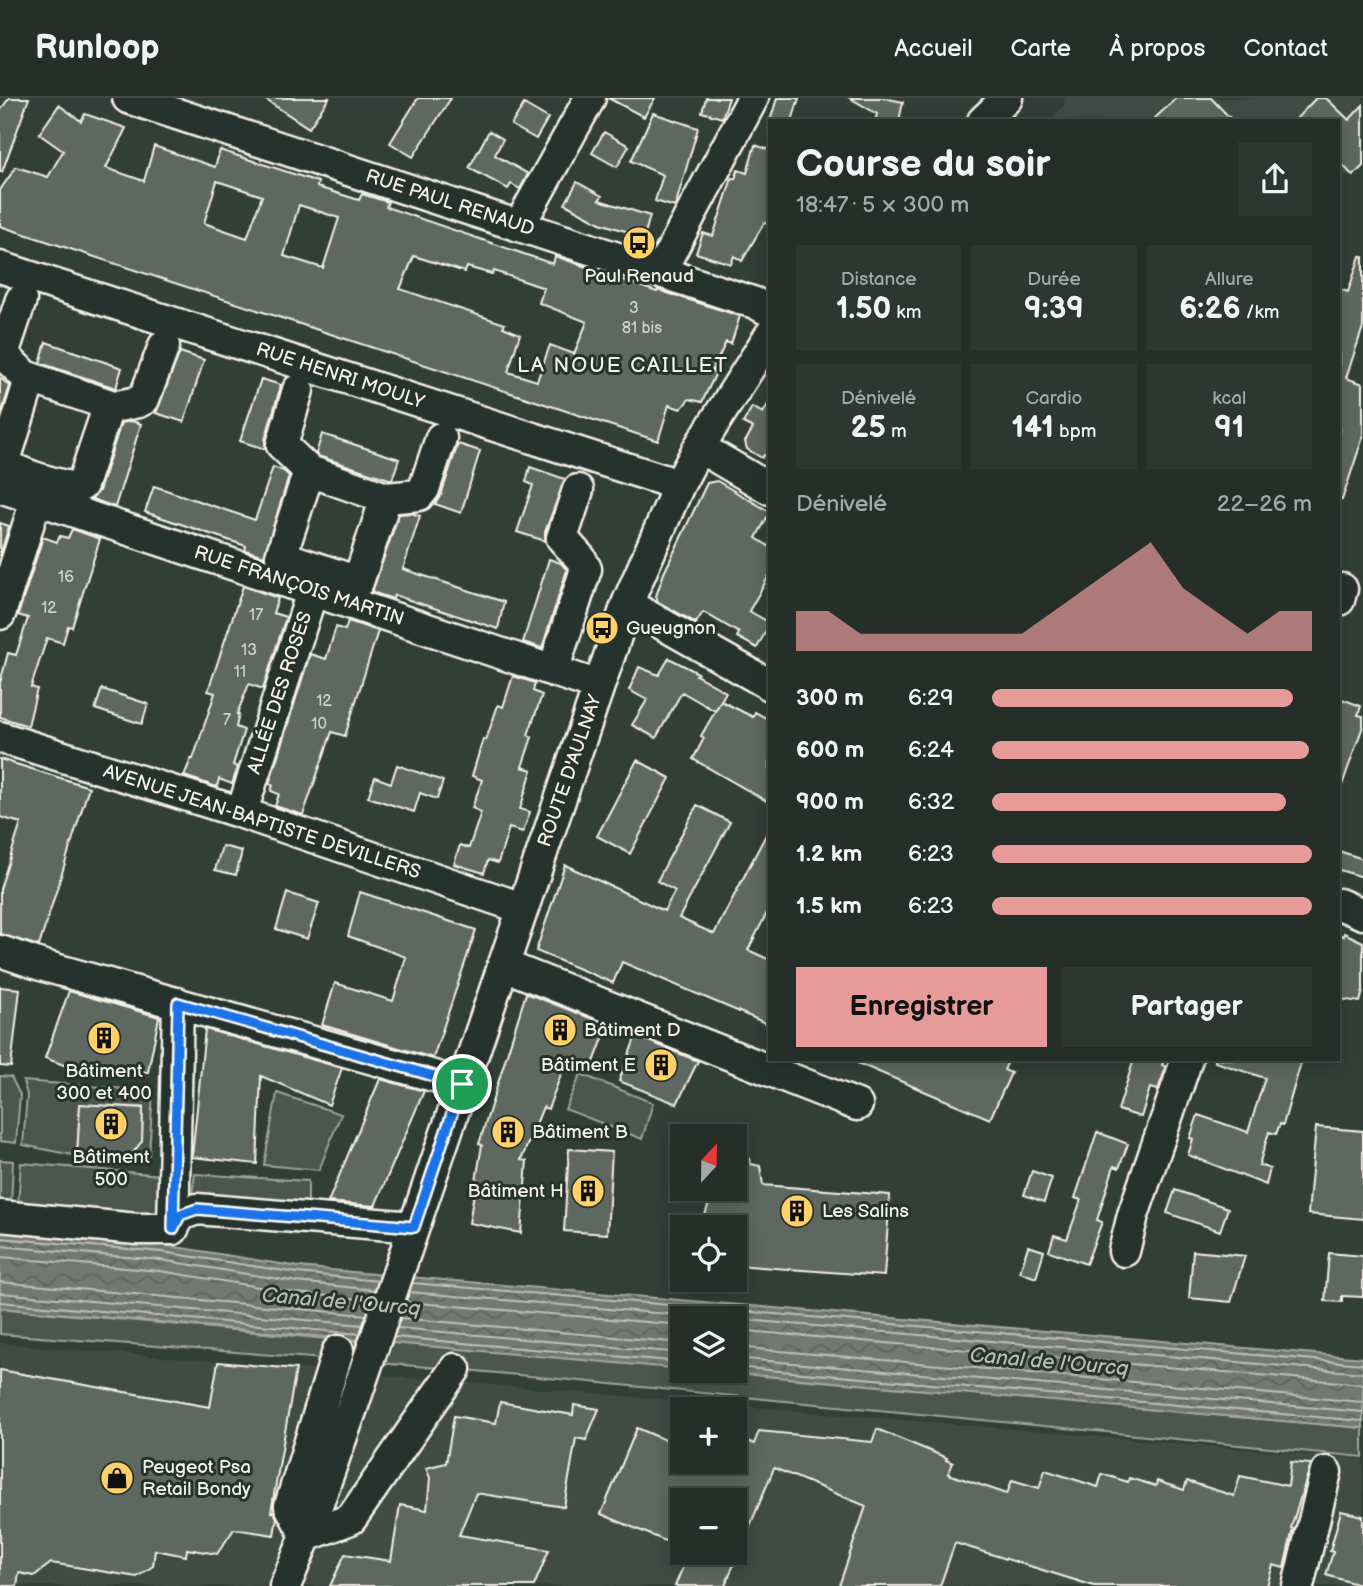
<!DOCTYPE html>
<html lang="fr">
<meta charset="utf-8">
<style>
:root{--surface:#262e2a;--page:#2e3632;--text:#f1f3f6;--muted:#a4a8a8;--line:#424a47;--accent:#e69b98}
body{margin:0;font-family:"Balsamiq Sans",sans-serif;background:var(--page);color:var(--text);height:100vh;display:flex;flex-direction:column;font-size:26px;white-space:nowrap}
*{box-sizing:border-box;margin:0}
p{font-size:23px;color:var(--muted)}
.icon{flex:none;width:38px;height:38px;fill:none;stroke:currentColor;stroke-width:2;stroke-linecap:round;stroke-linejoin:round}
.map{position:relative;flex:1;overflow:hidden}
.sheet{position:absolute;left:768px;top:21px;width:572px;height:942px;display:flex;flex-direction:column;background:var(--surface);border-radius:0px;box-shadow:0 4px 18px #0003,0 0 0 2px var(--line)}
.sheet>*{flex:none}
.needle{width:46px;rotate:22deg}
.tools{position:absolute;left:670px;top:1026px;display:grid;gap:14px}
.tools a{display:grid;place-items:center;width:77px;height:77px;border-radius:0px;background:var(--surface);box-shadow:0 4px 18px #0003,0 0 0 2px var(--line);font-size:35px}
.pin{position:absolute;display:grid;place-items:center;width:60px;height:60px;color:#fff;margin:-30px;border:4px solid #fff;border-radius:50%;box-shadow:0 2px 7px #0007}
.round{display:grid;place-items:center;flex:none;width:74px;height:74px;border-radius:0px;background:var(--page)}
.head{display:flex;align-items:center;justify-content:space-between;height:119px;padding:0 28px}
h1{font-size:38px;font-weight:700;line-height:52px}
.stats{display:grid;grid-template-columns:repeat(3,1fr);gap:10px;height:119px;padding:7px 28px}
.stats div{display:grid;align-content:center;border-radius:0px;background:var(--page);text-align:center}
.stats b{font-size:30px;font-weight:700}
.stats small{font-size:19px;font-weight:400}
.stats p{font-size:19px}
.chart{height:196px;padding:14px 28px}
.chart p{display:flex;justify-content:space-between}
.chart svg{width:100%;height:126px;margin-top:7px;fill:var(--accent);opacity:.7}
.button{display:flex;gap:14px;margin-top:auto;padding:14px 28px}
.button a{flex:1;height:80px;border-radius:0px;background:var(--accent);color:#111;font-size:28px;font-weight:700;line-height:80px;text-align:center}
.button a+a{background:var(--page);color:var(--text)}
ul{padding:0 28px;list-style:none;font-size:23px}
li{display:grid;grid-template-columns:112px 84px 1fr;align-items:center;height:52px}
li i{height:18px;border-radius:9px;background:var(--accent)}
header{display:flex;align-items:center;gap:42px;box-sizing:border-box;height:98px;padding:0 35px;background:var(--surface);border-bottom:2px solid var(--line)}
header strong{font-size:33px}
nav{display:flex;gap:38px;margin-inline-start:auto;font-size:24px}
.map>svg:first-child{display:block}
.built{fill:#404b44;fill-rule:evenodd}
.green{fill:#4c564f;stroke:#a0a49c;stroke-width:2}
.water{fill:url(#water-waves);stroke:#a6a9a1;stroke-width:2}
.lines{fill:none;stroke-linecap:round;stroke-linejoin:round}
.shore{stroke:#c0c1b9;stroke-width:2}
.building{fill:#5f6861;stroke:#f4f1e8;stroke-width:2;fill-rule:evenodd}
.minor-casing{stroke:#f4f1e8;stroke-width:35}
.minor{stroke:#26332d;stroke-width:30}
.route-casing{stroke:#fff;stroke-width:14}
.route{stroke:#1a73e8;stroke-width:9}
.labels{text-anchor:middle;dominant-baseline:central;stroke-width:6;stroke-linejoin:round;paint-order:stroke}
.number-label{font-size:16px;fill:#cfcfc6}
.street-label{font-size:19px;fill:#f4f1e8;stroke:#26332d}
.poi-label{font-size:19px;fill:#f4f1e8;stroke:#26332d;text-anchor:start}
.neighbourhood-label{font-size:21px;letter-spacing:2px;fill:#f4f1e8;stroke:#26332d}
.water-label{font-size:21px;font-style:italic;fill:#babbb3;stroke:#26332d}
</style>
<header>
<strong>Runloop</strong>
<nav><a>Accueil</a><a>Carte</a><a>À propos</a><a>Contact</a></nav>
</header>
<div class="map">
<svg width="1363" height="1488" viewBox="0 0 1363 1488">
<defs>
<pattern id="water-waves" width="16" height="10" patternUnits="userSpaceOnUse" patternTransform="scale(1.75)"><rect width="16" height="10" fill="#727972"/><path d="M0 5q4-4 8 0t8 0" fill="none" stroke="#60635e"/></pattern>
</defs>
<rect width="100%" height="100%" fill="#323e38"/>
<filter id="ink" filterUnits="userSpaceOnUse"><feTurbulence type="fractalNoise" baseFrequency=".0143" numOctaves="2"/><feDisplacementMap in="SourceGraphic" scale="14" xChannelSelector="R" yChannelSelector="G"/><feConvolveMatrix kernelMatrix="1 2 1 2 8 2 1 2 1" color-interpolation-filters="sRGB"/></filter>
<g filter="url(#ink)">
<path class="built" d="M1065,0H1363V68L1353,78L1339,77V23H1049L1064,7Z
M0,1245L1363,1361V1488H0ZM682,1311H735V1363H682ZM682,1402H735V1454H682Z"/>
<path class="green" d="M581,976L653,1005L642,1041L565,1011Z
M0,978L11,979L20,997L16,1045L0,1043Z
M23,983L153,993L149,1057L129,1060L142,1043L143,1009L80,1007L77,1058L23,1047L27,997Z
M277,995L341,1016L319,1072L264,1067Z
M0,1062L13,1063L11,1110L0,1109Z
M21,1065L161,1077L159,1121L18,1107Z
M195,1076L308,1083V1113L191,1102Z
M0,1210L349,1243H375L682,1270V1272H709L1363,1330V1359L455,1271L0,1236Z"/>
<path class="water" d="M0,1133L163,1147L299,1169L374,1176L1363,1260V1330L695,1272H735V1220H682V1271L0,1210Z"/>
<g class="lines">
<path class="shore" d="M0,1140L162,1154L298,1175L378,1183
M0,1148L161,1162L297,1184L375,1192
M0,1159L160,1173L296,1195L371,1202
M0,1184L366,1217
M412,1185L1363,1266
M409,1194L715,1220
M0,1195L363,1227
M0,1204L360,1236
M406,1204L682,1227
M400,1220L682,1245
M735,1221L1363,1275
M397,1230L682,1255
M735,1232L1363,1286
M394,1239L682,1264
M735,1249L1363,1304
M735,1260L1363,1314
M735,1269L1363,1323"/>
</g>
<path class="building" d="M9,0H29L2,74H0V13Z
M263,0H329L309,30Z
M418,0H451L413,59L390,45Z
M608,0H655L644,19Z
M706,0H729L722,20L702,14Z
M777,0H799L792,23H770Z
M850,0H884L903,4L899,23H875L877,16Z
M1176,0H1211L1233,23H1152Z
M1316,0H1326L1349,22L1363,7V68L1353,78L1339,63V23H1294Z
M524,6L548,20L536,41L511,27Z
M59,7L81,23L85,16L126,30L106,70L144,83L154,48L215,69L220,52L318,84L317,89L359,102L362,96L388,104L386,109L553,166L555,158L657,194L658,192L740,218L731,246L726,244L712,273L716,275L702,304L689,301L681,311L669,307L658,343L0,128V92L16,69L48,79L63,53L39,36ZM217,83L262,98L247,140L204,125ZM299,107L339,120L323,170L284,158ZM414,158L465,174L467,169L492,176L494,173L544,190L539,205L587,224L574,256L550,247L537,283L508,274L520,236L503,229L505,226L400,191Z
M653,15L698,30L675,109L655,103L663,77L631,63Z
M489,33L503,41L495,57L528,76L520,91L511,86L508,91L469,70Z
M604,34L629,48L617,69L592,55Z
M755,47L770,52V126L764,125L742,163L734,158L731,166L696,155L703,135L713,138L732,80L735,81L738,72L747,75Z
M577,84L602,98L599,102L650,118L644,139L600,125L565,106Z
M1360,158L1363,159V229L1346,280L1363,286V339L1342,402L1339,401V191L1348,194Z
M46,244L122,270L116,290L40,265Z
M180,254L204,262L184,324L156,315Z
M0,280L10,288L0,319Z
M261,281L281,287L265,342V351L240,343Z
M770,303V360L764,357L762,360L747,351L745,344L753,330L743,325L752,309L763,315Z
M132,323L141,326L115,409L92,401L99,393L121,325Z
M322,336L399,361L392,382L318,358L316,356Z
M458,346L480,353L461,415L435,406L441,397Z
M273,369L284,373L289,378L264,458L245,452L246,448L145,414L154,388L255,422Z
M530,369L565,381L545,434V443L517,434L533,387L526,384Z
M717,383L770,414L756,440L770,449V476L749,513L770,525L757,550L737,539L739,535L703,514L696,525L658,504L656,498L664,475L707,385Z
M411,415L420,418L403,471L504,504L498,531L394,497L393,501L372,494L399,416Z
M0,425L9,428L0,458Z
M72,431L100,441L72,529L68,528L63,545L47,540L31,589L37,591L28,628L0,619V585L8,555L16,557L28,520L18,517L43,439L57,444L60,438L68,440Z
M549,461L561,465L567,472L542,550L523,544Z
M243,488L278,500L273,515L286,519L263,591L249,586L237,616H239L236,629L244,632L233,667L238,669L232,686L219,681L217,689L184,678L191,661H193L215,595L208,593Z
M348,523L378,533L345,638L332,634L303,717L275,708L279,696L271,693L273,687L269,686L310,556L326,561L336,529L345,532Z
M669,560L698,575L696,577L726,594L715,613L682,594L656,640L632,627L647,602L629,592L639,569L659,577Z
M513,578L535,585L533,593L542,597L528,637L532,639L522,669L532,672L520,711L530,714L523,734L509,730L498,765L488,762L484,775L454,766L460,747L469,750L481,714L472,710L482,682L472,678L483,641L486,642L498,607L503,609Z
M102,591L148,606L142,626L95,611Z
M1339,600L1361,608L1358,617L1363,618V628L1341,690H1339Z
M721,603L753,619L755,614L770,622V705L693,661L704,640L701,638Z
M0,661L89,689L39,848L0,836V791L21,725L0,719Z
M637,662L670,680L630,756L597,738Z
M397,667L443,683L437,701L420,695L414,714L368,699L375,679L391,685Z
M697,707L730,724L679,820L714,836L770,729V809L748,852L770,862V927L622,864L613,885L536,853L565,767L664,813L675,793L657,783Z
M222,748L242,753L236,777L215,772Z
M1339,753L1363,761V779L1339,772Z
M360,794L476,832L433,960L322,927L335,885L393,903L406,859L348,838Z
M287,795L319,805L307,841L276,831Z
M1344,835L1363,844V893L1360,904L1339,901V836L1344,838Z
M0,889L20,891L11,969L0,968Z
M69,893L159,919L148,974L77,972L45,960Z
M526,895L608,927L591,972L565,966L548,1011L543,1009L521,1062L527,1063L521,1135L469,1125L482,1047L479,1046Z
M205,931L342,970L329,1007L261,978L257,1066L192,1059Z
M636,938L698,963L677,1006L619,983Z
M848,961H1009L1004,972L1011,975L990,1021Z
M1134,961H1165L1162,967L1166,969L1158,992L1150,990L1141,1019L1118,1012Z
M1215,961H1302L1283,1027L1280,1026L1276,1036L1269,1034L1259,1067L1270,1071L1266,1087L1188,1057L1193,1041L1190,1040L1198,1017L1248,1034L1265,980L1215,964Z
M380,981L424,993L375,1108L328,1104Z
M80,1006L143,1010L142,1043L129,1060L77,1058Z
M735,1028H737L751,1066L760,1068L763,1087L890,1097L884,1178L735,1167V1129H701L714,1090H735Z
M1316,1029L1363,1033V1121L1308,1116Z
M1097,1034L1128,1046L1119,1070L1114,1068L1097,1122L1102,1124L1086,1166L1049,1153L1054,1137L1067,1141L1081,1102L1075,1100Z
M569,1051L612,1054L607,1136L564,1133Z
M1032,1073L1052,1080L1044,1104L1024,1097Z
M1175,1092L1228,1110L1220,1133L1167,1115Z
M1028,1148L1044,1153L1036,1180L1020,1174Z
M1193,1153L1245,1158L1231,1204L1189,1200Z
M1329,1155L1363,1158V1199L1342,1198V1204L1325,1203Z
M218,1264L296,1271L271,1414H274L277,1420L274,1437L234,1431L217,1456L187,1451L186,1458L155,1452L153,1468L137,1479L51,1465L34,1478L19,1475L17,1488H0V1272L210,1309Z
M500,1304L573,1317L574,1307L599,1311L586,1342L576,1340L564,1409L476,1395L459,1437L549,1452L534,1488H330L345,1456L391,1463L400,1407L427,1412L430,1380L426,1370L446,1365L454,1318L496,1325Z
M637,1330L682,1349V1363H735V1337L754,1346L759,1333L872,1344L877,1331L947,1360L946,1362L953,1365L948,1376L1007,1396L1012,1382L1039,1390L1045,1372L1098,1389L1102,1376L1128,1384L1129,1380L1156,1388L1157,1383L1184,1392L1187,1383L1234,1398L1240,1378L1288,1388L1291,1364L1311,1366L1291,1430L1293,1431L1284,1470L1273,1467L1267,1488H1094L955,1445L940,1488H839L866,1408L774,1370L725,1488H675L689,1454H735V1402H682V1450L601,1416Z
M1341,1413L1363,1418V1488L1326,1477L1333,1454L1330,1453Z"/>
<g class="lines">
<defs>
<path id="minor" d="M128,0L755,205L770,213
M983,23L1007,0
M519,128L590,0
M0,169L679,387
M660,174L753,0
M21,202L5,250V258L25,278L29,285L7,356C6,361 5,363 9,367C16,376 63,388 76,390L82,387L108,310L138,304L144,301L164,248
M25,278L113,308
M298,292L282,347L309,373L281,458L358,484L386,400L419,397L424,391L441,340
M699,349L770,391
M309,373L386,400
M0,389L599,588
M1339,502L1342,491
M627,506L770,587
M0,516L42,383
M553,573L586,471L581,461L562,440L578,392
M0,639L242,715L522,810
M247,698L318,475
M1339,806L1363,816
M0,853L41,867L462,986
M503,867L857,1007
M0,1118L137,1131H173L180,1117L197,1111L414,1129
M173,1131L178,905
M1124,1153L1133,1117L1187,961
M338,1253L290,1408L306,1438L351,1421L455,1271
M285,1488L306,1438L351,1313L627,506L679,387L699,349L770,237
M1298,1488L1326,1374"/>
</defs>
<use href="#minor" class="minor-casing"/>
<use href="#minor" class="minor"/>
</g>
</g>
<g class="lines" filter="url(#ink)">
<defs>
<path id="route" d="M178,905L462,986L414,1129L197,1111L180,1117L173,1131Z"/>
</defs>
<use href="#route" class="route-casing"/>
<use href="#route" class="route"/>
</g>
<defs>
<symbol id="bus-disc" viewBox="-11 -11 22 22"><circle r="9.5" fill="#ffd166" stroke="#26332d"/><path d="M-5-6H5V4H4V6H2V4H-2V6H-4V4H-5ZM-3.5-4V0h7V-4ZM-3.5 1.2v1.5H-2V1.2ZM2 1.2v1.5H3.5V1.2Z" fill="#111"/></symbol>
<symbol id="building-disc" viewBox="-11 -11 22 22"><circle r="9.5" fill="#ffd166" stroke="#26332d"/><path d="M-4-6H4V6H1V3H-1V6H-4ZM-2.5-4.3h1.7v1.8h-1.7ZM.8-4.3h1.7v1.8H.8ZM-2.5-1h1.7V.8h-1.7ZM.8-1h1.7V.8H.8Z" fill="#111"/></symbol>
<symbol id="shop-disc" viewBox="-11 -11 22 22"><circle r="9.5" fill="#ffd166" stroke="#26332d"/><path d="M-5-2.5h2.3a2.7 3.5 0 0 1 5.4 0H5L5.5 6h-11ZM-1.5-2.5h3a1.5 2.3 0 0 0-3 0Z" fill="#111"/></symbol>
</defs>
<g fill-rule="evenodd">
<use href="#bus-disc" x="620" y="126" width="38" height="38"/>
<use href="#bus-disc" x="583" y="511" width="38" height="38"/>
<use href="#building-disc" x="541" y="913" width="38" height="38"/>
<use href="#building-disc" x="85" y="921" width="38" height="38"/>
<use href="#building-disc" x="642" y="948" width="38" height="38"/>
<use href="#building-disc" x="92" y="1007" width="38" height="38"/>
<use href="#building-disc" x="489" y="1015" width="38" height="38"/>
<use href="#building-disc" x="569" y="1074" width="38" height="38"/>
<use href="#building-disc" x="778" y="1094" width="38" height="38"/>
<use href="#shop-disc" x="98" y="1361" width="38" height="38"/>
</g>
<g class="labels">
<g class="number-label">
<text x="634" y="210">3</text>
<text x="642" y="230">81 bis</text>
<text x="66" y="479">16</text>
<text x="49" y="510">12</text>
<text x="256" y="517">17</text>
<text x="249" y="552">13</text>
<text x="240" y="574">11</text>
<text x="324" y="603">12</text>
<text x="227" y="622">7</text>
<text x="319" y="626">10</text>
</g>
<g class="street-label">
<text transform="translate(450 105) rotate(18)">RUE PAUL RENAUD</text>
<text transform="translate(340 278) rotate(18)">RUE HENRI MOULY</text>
<text transform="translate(299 488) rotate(18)">RUE FRANÇOIS MARTIN</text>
<text transform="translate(280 595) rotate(-72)">ALLÉE DES ROSES</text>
<text transform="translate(570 673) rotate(-71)">ROUTE D'AULNAY</text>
<text transform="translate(262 724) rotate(18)">AVENUE JEAN-BAPTISTE DEVILLERS</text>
</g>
<g class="poi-label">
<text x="639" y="178" text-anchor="middle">Paul Renaud</text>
<text x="626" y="530">Gueugnon</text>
<text x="584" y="932">Bâtiment D</text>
<text x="636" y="967" text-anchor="end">Bâtiment E</text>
<text x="104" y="973" text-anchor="middle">Bâtiment<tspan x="104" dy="22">300 et 400</tspan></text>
<text x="532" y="1034">Bâtiment B</text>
<text x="111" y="1059" text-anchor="middle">Bâtiment<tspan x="111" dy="22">500</tspan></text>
<text x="564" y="1093" text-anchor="end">Bâtiment H</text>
<text x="822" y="1113">Les Salins</text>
<text x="142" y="1369">Peugeot Psa<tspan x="142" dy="22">Retail Bondy</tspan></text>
</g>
<g class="neighbourhood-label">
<text x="623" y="267">LA NOUE CAILLET</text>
</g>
<g class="water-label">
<text transform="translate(341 1204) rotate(5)">Canal de l'Ourcq</text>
<text transform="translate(1049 1264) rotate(5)">Canal de l'Ourcq</text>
</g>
</g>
</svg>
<div class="tools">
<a><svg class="needle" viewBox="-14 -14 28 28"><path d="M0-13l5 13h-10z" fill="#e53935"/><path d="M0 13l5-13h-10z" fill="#a4a8a8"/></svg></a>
<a><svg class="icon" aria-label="locate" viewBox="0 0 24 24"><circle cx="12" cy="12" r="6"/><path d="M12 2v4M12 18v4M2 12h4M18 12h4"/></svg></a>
<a><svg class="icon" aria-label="layers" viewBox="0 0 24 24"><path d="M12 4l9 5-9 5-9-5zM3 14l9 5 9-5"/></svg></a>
<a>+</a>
<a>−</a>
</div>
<div class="pin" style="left:462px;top:986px;background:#1e9e55"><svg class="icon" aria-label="arrive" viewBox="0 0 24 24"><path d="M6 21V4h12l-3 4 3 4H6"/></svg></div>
<section class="sheet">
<div class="head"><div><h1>Course du soir</h1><p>18:47 · 5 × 300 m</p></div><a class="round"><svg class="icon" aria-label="share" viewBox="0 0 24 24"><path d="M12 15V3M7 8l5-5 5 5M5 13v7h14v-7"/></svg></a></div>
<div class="stats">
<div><p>Distance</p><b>1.50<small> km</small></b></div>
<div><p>Durée</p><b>9:39</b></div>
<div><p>Allure</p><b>6:26<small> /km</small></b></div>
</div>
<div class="stats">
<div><p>Dénivelé</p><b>25<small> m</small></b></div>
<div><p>Cardio</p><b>141<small> bpm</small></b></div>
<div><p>kcal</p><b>91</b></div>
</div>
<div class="chart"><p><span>Dénivelé</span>22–26 m</p>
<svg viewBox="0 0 160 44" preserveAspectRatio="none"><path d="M0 44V30L10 30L20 38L30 38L40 38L50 38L60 38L70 38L80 30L90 22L100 14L110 6L120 22L130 30L140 38L150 30L160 30V44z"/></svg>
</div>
<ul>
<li><b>300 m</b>6:29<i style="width:94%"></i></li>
<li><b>600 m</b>6:24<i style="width:99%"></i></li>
<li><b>900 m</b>6:32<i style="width:92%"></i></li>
<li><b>1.2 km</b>6:23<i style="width:100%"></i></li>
<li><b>1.5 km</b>6:23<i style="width:100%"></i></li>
</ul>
<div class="button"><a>Enregistrer</a><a>Partager</a></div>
</section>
</div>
